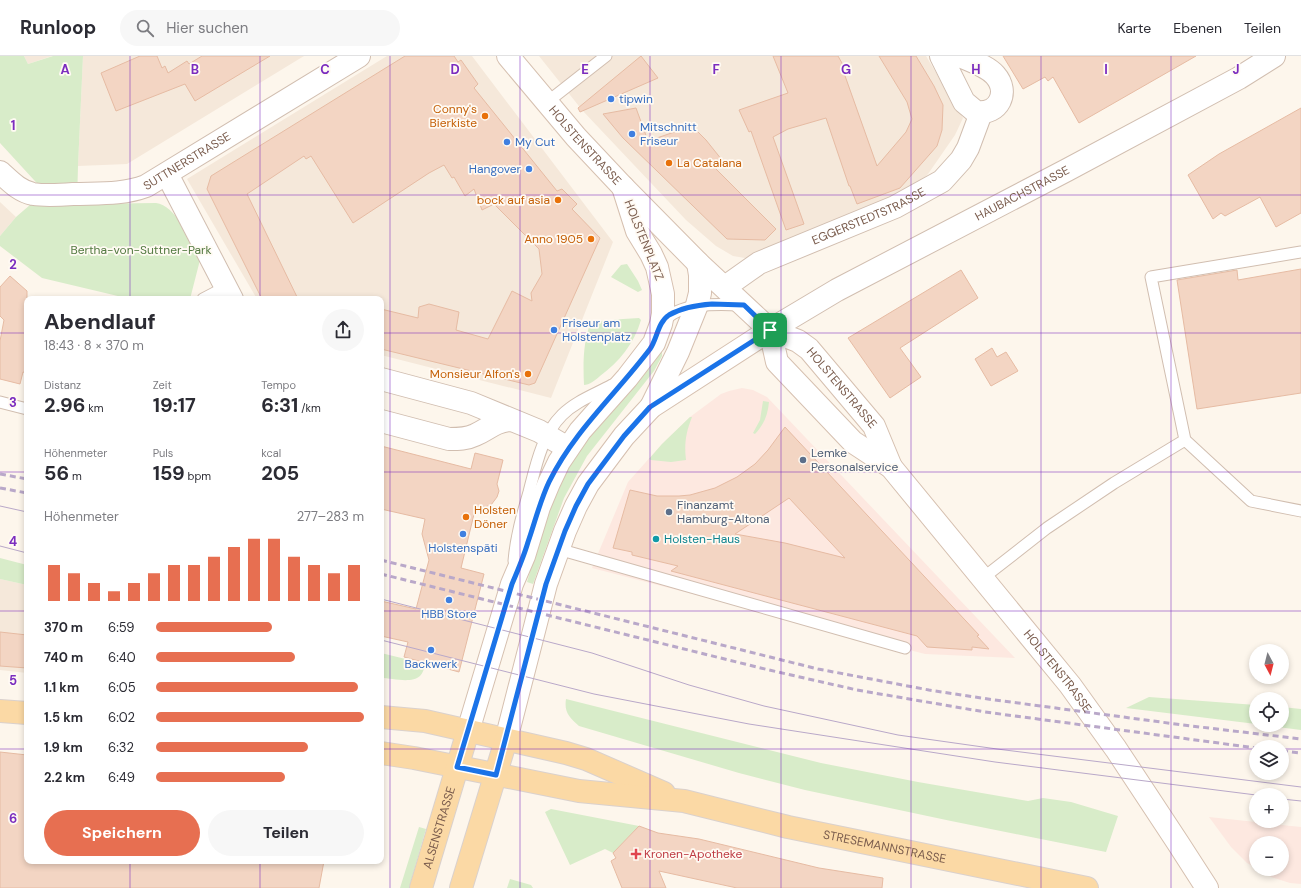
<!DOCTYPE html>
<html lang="de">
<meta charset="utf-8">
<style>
:root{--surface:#fff;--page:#f7f7f7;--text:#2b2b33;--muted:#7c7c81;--line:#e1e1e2;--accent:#e76f51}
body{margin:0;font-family:"DM Sans",sans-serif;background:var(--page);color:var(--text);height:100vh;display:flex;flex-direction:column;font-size:15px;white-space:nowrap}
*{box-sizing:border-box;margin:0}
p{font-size:13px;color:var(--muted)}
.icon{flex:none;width:22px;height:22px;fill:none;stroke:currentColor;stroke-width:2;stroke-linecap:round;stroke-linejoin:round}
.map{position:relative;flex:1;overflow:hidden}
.drawer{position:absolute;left:24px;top:240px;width:360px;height:568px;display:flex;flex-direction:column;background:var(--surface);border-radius:8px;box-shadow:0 2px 6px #0003}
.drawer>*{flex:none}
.needle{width:26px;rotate:173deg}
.tools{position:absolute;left:1249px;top:588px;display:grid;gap:8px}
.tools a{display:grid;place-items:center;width:40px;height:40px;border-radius:50%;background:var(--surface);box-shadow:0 2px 6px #0003;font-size:20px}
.pin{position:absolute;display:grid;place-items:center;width:34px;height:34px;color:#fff;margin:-17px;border-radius:8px;box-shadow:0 2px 6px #0006}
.round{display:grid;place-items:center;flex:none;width:42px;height:42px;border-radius:21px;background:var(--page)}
.head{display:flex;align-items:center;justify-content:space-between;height:68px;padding:0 20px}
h1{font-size:22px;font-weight:700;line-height:30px}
.metrics{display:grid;grid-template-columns:repeat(3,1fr);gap:6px;height:68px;padding:4px 20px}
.metrics div{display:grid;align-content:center}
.metrics b{font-size:20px;font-weight:700}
.metrics small{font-size:11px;font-weight:400}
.metrics p{font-size:11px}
.chart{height:112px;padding:8px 20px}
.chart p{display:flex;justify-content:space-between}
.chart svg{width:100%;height:72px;margin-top:4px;stroke:var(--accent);stroke-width:6}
.button{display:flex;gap:8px;margin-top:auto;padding:8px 20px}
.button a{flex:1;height:46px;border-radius:24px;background:var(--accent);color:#fff;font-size:16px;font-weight:700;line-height:46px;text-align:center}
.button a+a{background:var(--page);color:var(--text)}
ul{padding:0 20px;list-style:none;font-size:13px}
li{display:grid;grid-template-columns:64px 48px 1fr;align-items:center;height:30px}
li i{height:10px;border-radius:5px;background:var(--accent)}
header{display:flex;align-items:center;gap:24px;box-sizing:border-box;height:56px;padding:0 20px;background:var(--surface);border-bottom:1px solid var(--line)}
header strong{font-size:19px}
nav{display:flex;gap:22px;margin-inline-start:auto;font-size:14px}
.search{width:280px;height:36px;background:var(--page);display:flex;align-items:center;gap:10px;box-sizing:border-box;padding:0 14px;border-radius:22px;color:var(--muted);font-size:15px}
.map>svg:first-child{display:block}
.residential{fill:#f5e8da}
.commercial{fill:#fde8e0;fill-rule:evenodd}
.green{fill:#d8ecc9}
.building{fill:#f3d5c3;stroke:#e6bba3;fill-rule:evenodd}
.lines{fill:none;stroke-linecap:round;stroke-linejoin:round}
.lane-casing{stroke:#d1beb0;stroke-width:13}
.street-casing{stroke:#d1beb0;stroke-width:24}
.secondary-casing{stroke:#d6c0b0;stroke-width:24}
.primary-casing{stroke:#dad1cd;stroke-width:24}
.lane{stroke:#fff;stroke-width:11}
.street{stroke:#fff;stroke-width:22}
.secondary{stroke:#fff;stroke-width:22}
.primary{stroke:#fbd9a5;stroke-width:22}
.tram{stroke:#b9a8c9;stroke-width:1}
.rail{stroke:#b9a8c9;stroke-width:3;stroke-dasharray:6 4;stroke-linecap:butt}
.route-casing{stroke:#fff;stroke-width:8}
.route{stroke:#1a73e8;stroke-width:5}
.grid{fill:none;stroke:#7b2cbf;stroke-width:1;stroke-opacity:0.55}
.shop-dot{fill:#3f7fe0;stroke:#fffaf3;stroke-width:1.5}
.food-dot{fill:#e8710a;stroke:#fffaf3;stroke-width:1.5}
.service-dot{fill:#5c6f8a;stroke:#fffaf3;stroke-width:1.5}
.culture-dot{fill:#0f9aa8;stroke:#fffaf3;stroke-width:1.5}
.health-dot{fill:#e0444e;stroke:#fffaf3;stroke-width:1.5}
.labels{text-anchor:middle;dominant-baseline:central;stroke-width:3.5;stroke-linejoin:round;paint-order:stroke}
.shop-label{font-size:12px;fill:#366cbe;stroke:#fffaf3;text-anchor:start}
.food-label{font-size:12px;fill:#c56008;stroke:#fffaf3;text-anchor:end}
.street-label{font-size:12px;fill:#7a5c4d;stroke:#fffaf3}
.park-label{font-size:12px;fill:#537a41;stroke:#fffaf3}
.service-label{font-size:12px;fill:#4e5e75;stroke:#fffaf3;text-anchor:start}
.culture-label{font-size:12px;fill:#0d838f;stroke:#fffaf3;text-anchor:start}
.health-label{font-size:12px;fill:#be3a42;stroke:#fffaf3;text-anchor:start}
.grid-label{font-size:13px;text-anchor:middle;font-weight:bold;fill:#7b2cbf;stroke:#fffaf3;stroke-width:3.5;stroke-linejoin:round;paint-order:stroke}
</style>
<header>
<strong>Runloop</strong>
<div class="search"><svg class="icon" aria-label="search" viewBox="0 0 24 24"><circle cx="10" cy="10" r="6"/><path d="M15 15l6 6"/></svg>Hier suchen</div>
<nav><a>Karte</a><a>Ebenen</a><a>Teilen</a></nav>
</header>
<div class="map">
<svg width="1301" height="832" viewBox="0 0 1301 832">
<rect width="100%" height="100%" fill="#fdf6ec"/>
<path class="residential" d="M24,0H52L28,8Z
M83,0H304L127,108L78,110Z
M387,0H472L613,186L551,342L381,299V243H257L187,123Z
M539,0H926L963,62L955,79L928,118L913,133L759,200L745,202L733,200L716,190L686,164L582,54Z
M0,146L16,161L0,180Z
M0,523L27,529V617L0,614Z"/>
<path class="commercial" d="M742,332L753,334L767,341L1015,602L925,598L592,512L628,426L662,388L690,361L721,338L729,335Z
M1209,761L1301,771V828L1290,827L1271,821L1247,807L1231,791ZM1256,787H1282V813H1256Z"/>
<path class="green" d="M0,0H24L28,8L53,0H83L78,110L77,148L156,147C177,150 191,186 200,204L190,243H139L131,240L122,241L42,222L0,190V180L16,161L45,136L0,87Z
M627,208L638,225L642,234L638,236L611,221L621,209Z
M639,262L641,264C634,288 619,306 600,320C596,324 589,329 584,329C583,308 583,285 591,266L623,263Z
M659,295L662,296V300L654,315L587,400L564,442L533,528L527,526L553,438L586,380Z
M763,345L769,346C768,358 764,369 755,378L753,377L760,364Z
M690,361H692C686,376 684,388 686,404L671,406L651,404L649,403L662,388Z
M0,502L27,509V529L0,523Z
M381,597L426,608C424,612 423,617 420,620C411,628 392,622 381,622Z
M1149,641L1256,649V668L1126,652Z
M566,643L821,707L918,726L1028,745L1043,742L1071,746L1118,760L1106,796L951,765L805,734L739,717L579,670C569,661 564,656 566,643Z
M1282,651L1301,653V674L1263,669H1282Z
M551,753L639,770L613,797L605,793L570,809L545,756Z
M419,771L426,773L409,832H400Z
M510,823L531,829L533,832H507Z"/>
<path class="building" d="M140,0H157L162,12L165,10L168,17L187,5L189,8L202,0H270L195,45L185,28L116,55L101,17Z
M405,0H454L458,6L461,4L478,28L474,32L557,135L562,133L577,148L572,153L600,182L535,327L529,329L381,293V253L418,262L419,251L429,248L459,256L456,274L488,283L512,235L532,245L531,237L542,218L539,193L494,148L482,154L474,133L465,140L454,121L452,122L444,109L429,117L353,167L311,100L306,103L304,100L247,138L298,243H262L207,133L211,120Z
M641,0L658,22L580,56L578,52Z
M773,0H838L847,16L844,17L877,110L906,76L912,63L907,46L879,0H916L934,30L943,49L942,74L937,90L900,132L857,148L850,130H849L826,62L788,73L773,81L804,168L786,174L751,75L749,76L739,54L788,37Z
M1003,0H1196L1079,67L1053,21L1048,25L1045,21L1023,33Z
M636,52L648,85L692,70L706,84L722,104L715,112L776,173L765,184L727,183L623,82L603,58Z
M1301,52V157L1276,171L1260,141L1225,160L1221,157L1213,163L1188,119L1219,98Z
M1301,213V337L1197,353L1177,224L1237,214L1238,224Z
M961,214L978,242L900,292L921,321L890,342L848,282Z
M10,220L27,235V317L23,316L20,328L0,323V285L4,264L0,260V231Z
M992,292L997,301L1006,296L1018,315L991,330L975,303Z
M785,371L979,579L977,580L989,593L972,591V594L927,591L917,580L671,515L678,510L632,499V496L613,492L630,434L657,440H679L690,439L715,432L737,421L755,408L768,394ZM789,442L845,502L785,487L735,478Z
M381,390L471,413L475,397L503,404L497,428L499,435L497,441L491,449L475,454L461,512L484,518L459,616L404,601L408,586L381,580V545L416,553L429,504L422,478L425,463L381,453Z
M0,576L27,579V612L0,610Z
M0,696L27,699V805H324L319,832H0Z
M639,770L658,777L699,783L819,812L883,822L882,832H737L659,815L666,832H622L611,805L616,802L613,797Z"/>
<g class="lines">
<defs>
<path id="lane" d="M546,47L606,0
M203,243L226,231
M663,266C679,246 718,248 741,249
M0,346L27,353
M1185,384L1151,221L1301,196
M558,493L905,592
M514,505C516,481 522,460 529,436C536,409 542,379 562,359C576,345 596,338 612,329
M983,522L1047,472L1114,427L1185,384L1251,445L1301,455"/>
<g id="street">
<path d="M941,0L964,46L976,56C999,59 1010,36 995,19C987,10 971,5 960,0"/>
<path id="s1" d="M0,116C10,125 19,135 33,138C46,140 60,139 73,138C98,137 122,139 146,130L359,0"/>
<path d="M167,118L232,243"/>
<path id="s2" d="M725,231L749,214L759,207L895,151L942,125L961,104L968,92L981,57"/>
<path id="s3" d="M770,274L837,234L1067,114L1239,22L1274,0"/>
<path d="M381,323L471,347L539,375L568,392"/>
<path d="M381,365L449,383C458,383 467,383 475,379C489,373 493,366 510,364"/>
</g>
<g id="secondary">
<path id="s4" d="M508,0L576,81L623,131L698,207L770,274L798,285L809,293L874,370L891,411"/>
<path id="s5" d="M770,274L777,306L853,386L891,411L1070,629L1116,693L1178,787L1207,832"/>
<path d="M651,351L678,296L697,249L700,237V219L698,207"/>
<path d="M468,675L512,528L524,500L539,451L549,427L559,406L580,375L627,322L654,287L661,268L663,258V238L657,211L651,198L637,175L623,131"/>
<path d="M506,684L546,528L565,475L576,450L588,428L624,380L651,351L770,274"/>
</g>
<g id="primary">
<path d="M0,655L27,657"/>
<path d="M381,661L425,665L566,697L586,703L664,737"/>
<path id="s6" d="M381,697L414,702L579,735L684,745L788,771L1087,832"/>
<path id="s7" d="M421,832L468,675"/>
<path d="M461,832L506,684"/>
</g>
</defs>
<use href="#lane" class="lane-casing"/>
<use href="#street" class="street-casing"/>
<use href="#secondary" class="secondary-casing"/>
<use href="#primary" class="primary-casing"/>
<use href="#lane" class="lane"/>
<use href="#street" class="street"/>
<use href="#secondary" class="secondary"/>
<use href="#primary" class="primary"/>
<path class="tram" d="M0,450L27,456
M0,490L27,497
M381,543L592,597L689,629L764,650L898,679L997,693L1301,731
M381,584L594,638L749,668L995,706L1256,739
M1282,743L1301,745"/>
<path class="rail" d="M0,418L27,423
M0,432L27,437
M381,504L818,613L929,634L988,643L1183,669L1301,683
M381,518L769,614L857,634L985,656L1256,692
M1282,695L1301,697"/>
</g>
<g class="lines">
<defs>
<path id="route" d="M712,248L744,249L770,274L650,351L624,380L588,428L576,450L565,475L546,528L496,719L457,711L512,528C518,514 524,500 528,486C535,466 540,445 549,426C574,375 616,338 650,293C657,283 658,266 669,259C681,252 698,249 712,248Z"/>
</defs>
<use href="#route" class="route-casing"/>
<use href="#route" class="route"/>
</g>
<path class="grid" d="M130,0V243M260,0V243M390,0V832M520,0V832M650,0V832M781,0V832M911,0V832M1041,0V832M1171,0V832M0,139H1301M0,277H27M381,277H1301M0,416H27M381,416H1301M0,555H27M381,555H1301M0,693H27M381,693H1256M1282,693H1301M130,805V832M260,805V832"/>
<g class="shop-dot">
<circle cx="611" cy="43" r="4"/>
<circle cx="632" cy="78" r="4"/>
<circle cx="507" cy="86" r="4"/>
<circle cx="529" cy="113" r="4"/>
<circle cx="554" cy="274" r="4"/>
<circle cx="463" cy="478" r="4"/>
<circle cx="449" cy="544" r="4"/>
<circle cx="431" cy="594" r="4"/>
</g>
<g class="food-dot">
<circle cx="485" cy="60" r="4"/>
<circle cx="669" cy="107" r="4"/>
<circle cx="558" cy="144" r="4"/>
<circle cx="591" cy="183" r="4"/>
<circle cx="528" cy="318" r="4"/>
<circle cx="466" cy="461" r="4"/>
</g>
<g class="service-dot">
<circle cx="803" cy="404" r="4"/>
<circle cx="669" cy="456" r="4"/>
</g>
<circle class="culture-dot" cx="656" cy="483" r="4"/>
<path class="health-dot" d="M634 792h4v4h4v4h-4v4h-4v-4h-4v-4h4z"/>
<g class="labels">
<g class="shop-label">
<text x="619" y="43">tipwin</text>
<text x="640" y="71">Mitschnitt<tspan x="640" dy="14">Friseur</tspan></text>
<text x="515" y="86">My Cut</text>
<text x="521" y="113" text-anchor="end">Hangover</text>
<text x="562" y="267">Friseur am<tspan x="562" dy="14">Holstenplatz</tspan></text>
<text x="463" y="492" text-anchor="middle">Holstenspäti</text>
<text x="449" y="558" text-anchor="middle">HBB Store</text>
<text x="431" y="608" text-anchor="middle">Backwerk</text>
</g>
<g class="food-label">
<text x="477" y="53">Conny's<tspan x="477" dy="14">Bierkiste</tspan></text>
<text x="677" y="107" text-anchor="start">La Catalana</text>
<text x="550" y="144">bock auf asia</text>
<text x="583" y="183">Anno 1905</text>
<text x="520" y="318">Monsieur Alfon's</text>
<text x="474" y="454" text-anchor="start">Holsten<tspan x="474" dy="14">Döner</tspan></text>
</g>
<g class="street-label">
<text stroke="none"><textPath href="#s4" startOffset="118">HOLSTENSTRASSE</textPath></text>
<text stroke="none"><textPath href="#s1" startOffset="202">SUTTNERSTRASSE</textPath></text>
<text stroke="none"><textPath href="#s3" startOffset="287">HAUBACHSTRASSE</textPath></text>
<text stroke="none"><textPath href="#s2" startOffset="161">EGGERSTEDTSTRASSE</textPath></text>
<text transform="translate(644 184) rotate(68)">HOLSTENPLATZ</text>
<text stroke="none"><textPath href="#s4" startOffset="474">HOLSTENSTRASSE</textPath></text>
<text stroke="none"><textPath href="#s5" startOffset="452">HOLSTENSTRASSE</textPath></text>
<text stroke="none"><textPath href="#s7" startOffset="63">ALSENSTRASSE</textPath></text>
<text stroke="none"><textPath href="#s6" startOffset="513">STRESEMANNSTRASSE</textPath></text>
</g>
<g class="park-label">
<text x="141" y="194">Bertha-von-Suttner-Park</text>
</g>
<g class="service-label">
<text x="811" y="397">Lemke<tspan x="811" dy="14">Personalservice</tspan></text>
<text x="677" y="449">Finanzamt<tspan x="677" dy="14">Hamburg-Altona</tspan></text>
</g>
<g class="culture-label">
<text x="664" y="483">Holsten-Haus</text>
</g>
<g class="health-label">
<text x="644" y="798">Kronen-Apotheke</text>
</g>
</g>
<g class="grid-label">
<text x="65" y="18">A</text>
<text x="195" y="18">B</text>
<text x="325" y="18">C</text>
<text x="455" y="18">D</text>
<text x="585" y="18">E</text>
<text x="716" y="18">F</text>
<text x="846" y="18">G</text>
<text x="976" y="18">H</text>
<text x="1106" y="18">I</text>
<text x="1236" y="18">J</text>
<text x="13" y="74">1</text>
<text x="13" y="213">2</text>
<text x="13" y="351">3</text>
<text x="13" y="490">4</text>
<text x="13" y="629">5</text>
<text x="13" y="767">6</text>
</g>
</svg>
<div class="tools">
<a><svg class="needle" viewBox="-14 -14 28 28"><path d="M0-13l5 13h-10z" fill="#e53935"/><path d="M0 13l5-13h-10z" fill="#7c7c81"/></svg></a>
<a><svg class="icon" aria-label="locate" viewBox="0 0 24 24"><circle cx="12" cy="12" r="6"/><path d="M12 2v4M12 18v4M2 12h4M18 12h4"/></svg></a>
<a><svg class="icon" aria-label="layers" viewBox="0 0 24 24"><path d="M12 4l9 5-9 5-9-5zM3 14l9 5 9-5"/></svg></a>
<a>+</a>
<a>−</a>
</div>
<div class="pin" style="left:770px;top:274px;background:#1e9e55"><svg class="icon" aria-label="arrive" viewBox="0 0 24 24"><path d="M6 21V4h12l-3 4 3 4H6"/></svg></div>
<section class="drawer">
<div class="head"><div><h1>Abendlauf</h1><p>18:43 · 8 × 370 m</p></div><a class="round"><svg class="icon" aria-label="share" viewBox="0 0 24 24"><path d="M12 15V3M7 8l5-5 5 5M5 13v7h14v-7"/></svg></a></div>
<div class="metrics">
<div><p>Distanz</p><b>2.96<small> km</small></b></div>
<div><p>Zeit</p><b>19:17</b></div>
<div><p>Tempo</p><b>6:31<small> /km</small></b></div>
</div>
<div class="metrics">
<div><p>Höhenmeter</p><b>56<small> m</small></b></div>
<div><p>Puls</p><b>159<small> bpm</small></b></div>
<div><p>kcal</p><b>205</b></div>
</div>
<div class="chart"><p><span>Höhenmeter</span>277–283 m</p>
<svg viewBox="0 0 160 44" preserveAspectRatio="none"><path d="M5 44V22M15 44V27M25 44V33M35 44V38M45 44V33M55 44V27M65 44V22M75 44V22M85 44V17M95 44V11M105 44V6M115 44V6M125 44V17M135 44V22M145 44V27M155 44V22"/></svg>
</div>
<ul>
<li><b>370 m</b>6:59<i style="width:56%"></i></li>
<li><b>740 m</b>6:40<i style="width:67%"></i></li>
<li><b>1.1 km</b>6:05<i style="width:97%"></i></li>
<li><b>1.5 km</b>6:02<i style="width:100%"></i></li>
<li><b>1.9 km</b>6:32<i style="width:73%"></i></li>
<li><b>2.2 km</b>6:49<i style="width:62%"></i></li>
</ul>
<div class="button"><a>Speichern</a><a>Teilen</a></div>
</section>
</div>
